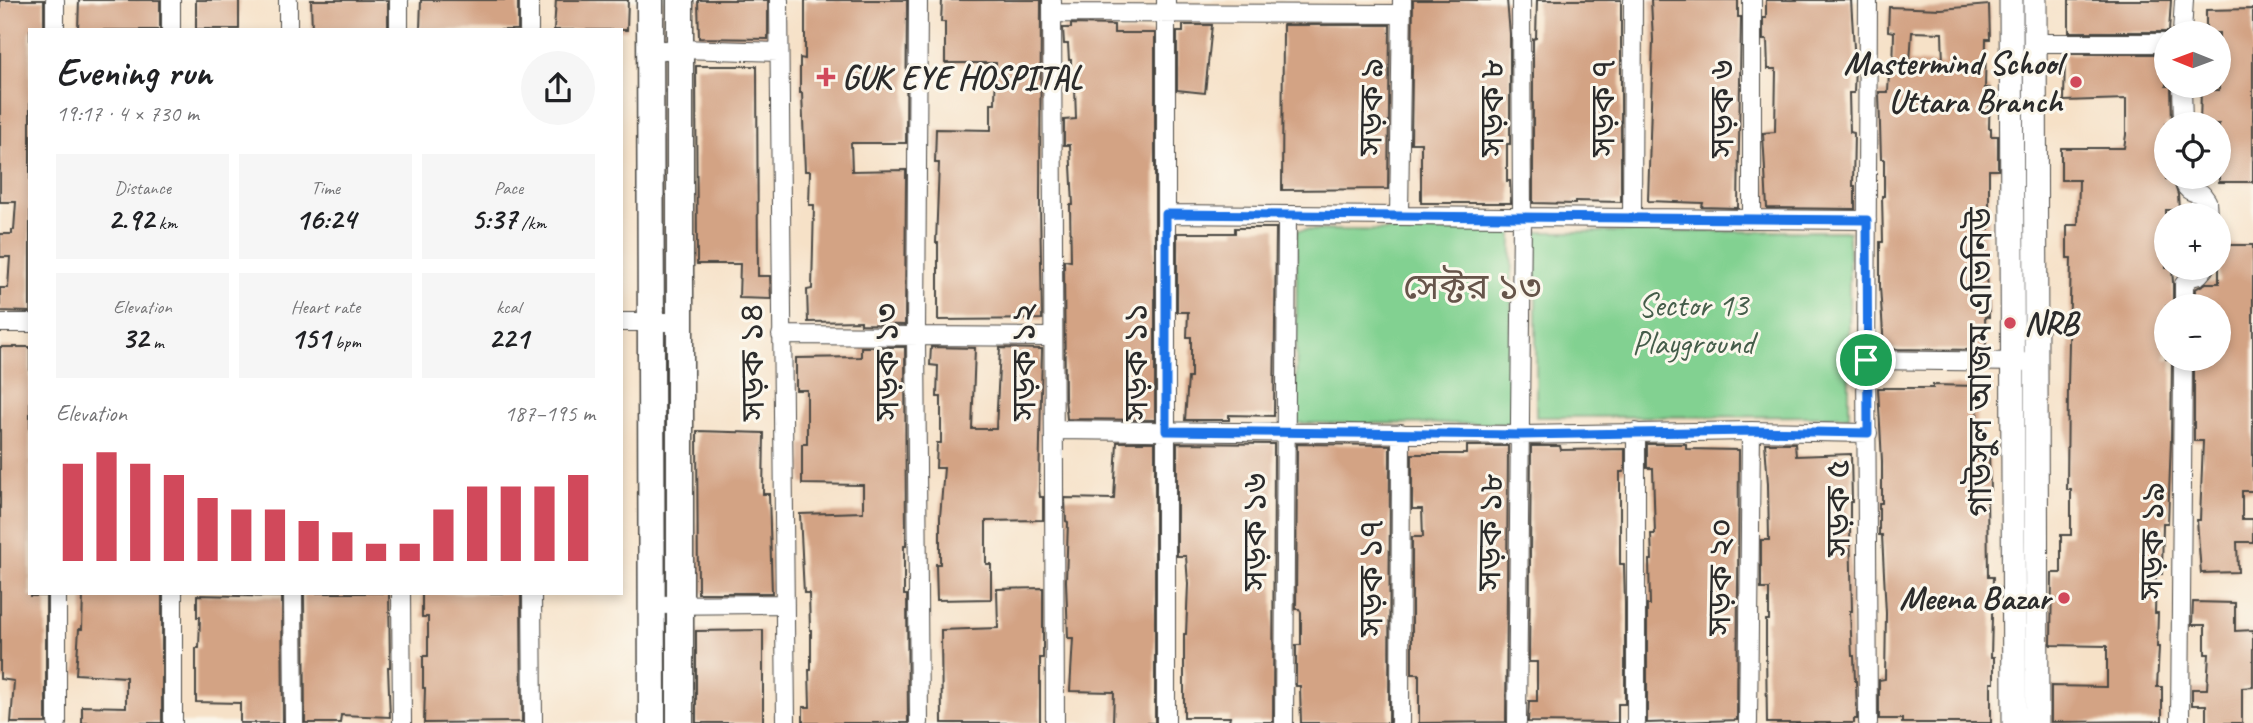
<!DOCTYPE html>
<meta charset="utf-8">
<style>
:root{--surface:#fff;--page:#f6f6f6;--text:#202124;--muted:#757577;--accent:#d1495b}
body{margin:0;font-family:Caveat,"Noto Sans Bengali",sans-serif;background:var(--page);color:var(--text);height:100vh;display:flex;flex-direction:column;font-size:26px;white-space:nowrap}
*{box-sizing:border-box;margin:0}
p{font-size:23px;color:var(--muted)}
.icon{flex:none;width:38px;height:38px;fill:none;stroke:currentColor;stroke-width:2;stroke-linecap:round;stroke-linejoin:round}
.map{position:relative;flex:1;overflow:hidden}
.sheet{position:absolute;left:28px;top:28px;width:595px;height:567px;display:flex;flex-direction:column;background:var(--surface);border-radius:0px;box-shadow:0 4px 10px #0003}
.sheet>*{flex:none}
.needle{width:46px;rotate:271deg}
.buttons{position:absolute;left:2154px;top:21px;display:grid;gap:14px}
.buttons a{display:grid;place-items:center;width:77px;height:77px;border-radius:50%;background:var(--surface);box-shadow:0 4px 10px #0003;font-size:35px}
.pin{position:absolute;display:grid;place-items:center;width:60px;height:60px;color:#fff;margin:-30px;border:4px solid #fff;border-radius:50%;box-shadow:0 2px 7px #0007}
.round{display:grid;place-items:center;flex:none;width:74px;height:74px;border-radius:37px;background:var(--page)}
.headline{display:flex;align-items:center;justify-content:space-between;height:119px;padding:0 28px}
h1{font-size:38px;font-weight:700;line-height:52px}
.stats{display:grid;grid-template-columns:repeat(3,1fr);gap:10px;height:119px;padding:7px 28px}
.stats div{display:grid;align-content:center;border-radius:0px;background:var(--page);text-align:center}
.stats b{font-size:30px;font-weight:700}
.stats small{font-size:19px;font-weight:400}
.stats p{font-size:19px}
.chart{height:196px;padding:14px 28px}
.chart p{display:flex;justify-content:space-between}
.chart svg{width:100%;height:126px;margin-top:7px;stroke:var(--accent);stroke-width:6}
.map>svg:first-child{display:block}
.green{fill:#82d191;stroke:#567e5e;stroke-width:2}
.building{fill:#d3a384;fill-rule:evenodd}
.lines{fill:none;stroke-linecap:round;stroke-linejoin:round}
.minor-casing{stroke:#494642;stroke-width:20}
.tertiary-casing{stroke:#494642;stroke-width:25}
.secondary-casing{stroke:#494642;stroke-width:29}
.minor{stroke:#fff;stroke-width:18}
.tertiary{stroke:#fff;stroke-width:23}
.secondary{stroke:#fff;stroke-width:26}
.route-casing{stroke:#fff;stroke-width:14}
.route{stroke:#1a73e8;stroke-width:9}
.poi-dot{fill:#d1495b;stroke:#fbf7ec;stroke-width:2.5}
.labels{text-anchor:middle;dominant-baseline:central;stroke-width:6;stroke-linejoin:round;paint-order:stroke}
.poi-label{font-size:33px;font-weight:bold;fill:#2b2b2b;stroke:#fbf7ec;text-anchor:end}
.street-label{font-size:33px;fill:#2b2b2b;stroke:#fbf7ec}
.park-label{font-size:33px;fill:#455d4a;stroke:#fbf7ec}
.quarter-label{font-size:37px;fill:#66554a;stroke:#fbf7ec}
</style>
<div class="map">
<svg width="2253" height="723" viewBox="0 0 2253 723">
<rect width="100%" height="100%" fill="#fbf7ec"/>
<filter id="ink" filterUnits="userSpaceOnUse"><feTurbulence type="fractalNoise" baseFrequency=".0143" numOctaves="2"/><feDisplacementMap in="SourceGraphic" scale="14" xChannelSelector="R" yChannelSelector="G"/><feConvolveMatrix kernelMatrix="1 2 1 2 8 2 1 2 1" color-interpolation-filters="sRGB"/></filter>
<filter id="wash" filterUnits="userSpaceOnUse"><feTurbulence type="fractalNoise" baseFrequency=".00686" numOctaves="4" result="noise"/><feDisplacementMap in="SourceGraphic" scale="28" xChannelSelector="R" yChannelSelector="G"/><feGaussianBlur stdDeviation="1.57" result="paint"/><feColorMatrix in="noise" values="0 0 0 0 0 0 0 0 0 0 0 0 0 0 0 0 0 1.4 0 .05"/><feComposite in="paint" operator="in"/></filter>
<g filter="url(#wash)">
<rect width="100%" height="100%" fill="#f6e1c7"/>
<path class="green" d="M1297,230L1512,231L1511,424L1296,423Z
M1849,231V416L1536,417V232Z"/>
<g id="blocks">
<path class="building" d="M0,0H44V30H30V312L0,311V288H8L10,257H0V234H12V230H14L16,202H0Z
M79,0H160V30H78Z
M196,0H239V29H196Z
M311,0H388V30H312Z
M421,0H518V30H420Z
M556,0H628L627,30H554Z
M698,0H768V39L699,38Z
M805,0H907L906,143H851L852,171L906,170L905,325L861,324V321L808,322L807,290L812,289L814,205H809L810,171H805L802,93H800V58L805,59Z
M942,0H1041L1040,202L1042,319L938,320V243H936L939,163H935L936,129L991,130V103H995L996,63H945V22H941Z
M1413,0H1507L1510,34V144H1507V181H1510L1511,203H1421V143H1411Z
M1537,0H1621V202L1575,201V204L1533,203V39L1536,38Z
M1651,0H1738V17H1741L1738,208L1702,207L1703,203L1648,201L1653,40Z
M1766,0H1851L1855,64L1854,93H1849L1850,132L1854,133L1853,186H1855V209L1767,208L1763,133L1775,132L1776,69H1768L1767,40H1763V18H1766Z
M2069,0H2171L2169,32H2069Z
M1989,5L1990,39H1986L1985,88H1990L1989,128H1991V136H1998V170H1989V229H1985L1989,317H1985L1986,350L1884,349L1880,286V242H1883L1882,196H1884V159H1881L1879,92H1888L1889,73H1893L1894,32L1888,31L1889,7L1941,9ZM1912,32L1942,33L1943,64L1910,62Z
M2253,9V182H2219V124H2200L2201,90H2219V33H2206V10Z
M1071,24L1114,25V33H1155V420L1067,419L1065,398L1064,260L1071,261L1070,205H1073L1070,145H1064V120L1076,119L1075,88H1071V60H1069L1068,44H1064L1063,28H1071Z
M1183,25H1212L1205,93L1177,90V32H1183Z
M1283,25H1390L1388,189L1282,190Z
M2065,54H2166V86H2171L2172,124H2166V179H2173L2178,195L2179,210H2166V268H2172L2173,283V306H2166V359H2172L2171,440L2168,523H2163L2162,574H2156L2155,613H2158L2157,647H2159L2157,687H2162V721L2051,722V686L2107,687V646L2051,645L2052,573H2061V535H2071V490H2067L2068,385L2071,258H2067V225H2078L2079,180H2061V148H2124L2126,135V99L2064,101Z
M696,66H757L758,276H770L771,299L739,298L740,264H697Z
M1235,228H1276L1274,416L1229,415V420H1185L1188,378H1191V337H1187L1188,312H1177V233H1235Z
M2219,245H2253V491H2242V519H2253V542H2237L2238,572L2201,573L2197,520H2200L2203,441H2194V359H2219V306H2195V289L2206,283H2219Z
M0,347H30V596H46V723H11L14,681L0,679Z
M861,347H905L906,546H904V595H907L908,723H803V707H810L809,670H811V630H810L809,593H804L800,514L863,512V485L802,484V444H807V390H796V358L861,357Z
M931,347L975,348L972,429H996L1000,348L1042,349L1039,488L1040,497H1043V520L986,521V564H991V599L937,600L936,564H940V517L944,468H936L937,443H941V397H937L938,366L930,365Z
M1933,385L1978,386L1977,426H1983L1982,454L1989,453L1990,490H1987L1988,577H1993L1991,657H1994V683H1991V723H1902V719H1879V680L1885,679L1886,613L1882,535H1879V503H1882V461L1878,388H1933Z
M697,431L764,433L763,494H769L772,593H698Z
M1117,442H1155V723H1113L1114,692L1070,691L1073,638H1068L1066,581L1068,522L1066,521L1065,498L1114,499Z
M1177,443L1274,444L1273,722H1229L1230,717H1184V634H1186L1188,584L1186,556H1177Z
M1765,443H1795L1796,456L1851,454L1852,502H1850V528L1852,611H1850L1852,656H1854L1855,681H1856L1857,719H1854V723H1767L1766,647V620H1769V589H1761V540H1769L1768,484Z
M1297,444L1390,445L1389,723H1301L1300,686H1296V645H1301V612L1299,609H1296Z
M1647,444H1686V449L1739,450L1737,720L1647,723V605H1650L1649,560H1652L1651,534H1655L1653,468H1647Z
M1467,446H1508L1506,722L1419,723V674H1412V537H1423L1422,509H1412V454H1467Z
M1531,446H1560L1561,450L1625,449V469L1624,472H1620V564H1624L1625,604V704H1618V723L1528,722L1529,701H1537V662H1529Z
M1043,588V658H1040V723H942L941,630L998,628L997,589Z
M83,593H162V723H82V706L126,707V677L76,674L79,629H82Z
M304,593H389L390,667H388L390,717L341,715L340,723H305Z
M422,593H521L522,722L424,723L425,688H423V656H428V617H422Z
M197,595L282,597L283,723H240V703L196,702V648H199L200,617H197Z
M2193,602L2235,603V631L2253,630V687L2242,688V723H2206V705H2192V689H2207L2209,654H2205V625H2192Z
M763,630V723H696V631Z"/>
</g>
</g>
<g filter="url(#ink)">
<use href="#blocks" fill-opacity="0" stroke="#494642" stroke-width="2"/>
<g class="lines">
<defs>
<path id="minor" d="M55,0V30
M171,0V30
M288,0V30
M399,0V30
M529,0V30
M779,0L786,723
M918,0L916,336L919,723
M1052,0L1055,723
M1166,0V723
M1052,13L1402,14
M2182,33L2184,0
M2035,43H2166
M650,51L680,49L778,52
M2182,86L2183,124
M2184,177C2184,190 2190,192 2202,194L2207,201L2208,215
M1166,214L1867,220
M1399,215L1402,0
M1632,217L1633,0
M1752,218V0
M2184,306V284L2191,277L2199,275L2205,268
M621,322H680
M0,323H30
M781,335L1053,337
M1866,360L2023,362
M1054,430L1521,435L1751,431L1868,433
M1636,432V723
M57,593V723
M173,593V723
M293,593L294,723
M401,593L402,723
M532,593L533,723
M652,605L785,604
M1284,723L1287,215
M1400,723L1401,433
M1517,723L1522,217L1521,0
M1748,723L1751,431
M1868,723L1866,360L1868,0
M2180,723L2183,359"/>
<path id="tertiary" d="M2011,0L2014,723
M2035,0L2037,723"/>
<path id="secondary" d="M650,0L652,723
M680,723V0"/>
</defs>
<use href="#minor" class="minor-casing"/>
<use href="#tertiary" class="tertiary-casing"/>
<use href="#secondary" class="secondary-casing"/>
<use href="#minor" class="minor"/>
<use href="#tertiary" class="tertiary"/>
<use href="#secondary" class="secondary"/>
</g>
</g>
<g class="lines" filter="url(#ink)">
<defs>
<path id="route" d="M1166,214L1867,220L1868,433L1751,431L1521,435L1166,431Z"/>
</defs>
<use href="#route" class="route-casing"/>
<use href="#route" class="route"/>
</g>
<g class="poi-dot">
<path d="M822.5 66.5h7v7h7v7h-7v7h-7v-7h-7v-7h7z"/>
<circle cx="2076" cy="82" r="7"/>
<circle cx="2010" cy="323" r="7"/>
<circle cx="2064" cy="598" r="7"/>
</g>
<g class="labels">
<g class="poi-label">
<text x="2062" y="63">Mastermind School<tspan x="2062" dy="38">Uttara Branch</tspan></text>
<text x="842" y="77" text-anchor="start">GUK EYE HOSPITAL</text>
<text x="2024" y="323" text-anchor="start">NRB</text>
<text x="2050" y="598">Meena Bazar</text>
</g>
<g class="street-label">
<text transform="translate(1371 107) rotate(-89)">সড়ক ৯</text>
<text transform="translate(1492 108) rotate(-90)">সড়ক ৮</text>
<text transform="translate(1603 108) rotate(-90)">সড়ক ৭</text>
<text transform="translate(1722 109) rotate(-90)">সড়ক ৬</text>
<text transform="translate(752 362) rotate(-91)">সড়ক ১৪</text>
<text transform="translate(887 362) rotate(-90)">সড়ক ১৩</text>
<text transform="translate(1024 362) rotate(-90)">সড়ক ১২</text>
<text transform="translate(1136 362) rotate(-90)">সড়ক ১১</text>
<text transform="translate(1980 362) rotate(-90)">গাউসুল আজম এভিনিউ</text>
<text transform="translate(1838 508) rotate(-90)">সড়ক ৫</text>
<text transform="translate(1255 532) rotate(-90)">সড়ক ১৬</text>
<text transform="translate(1490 532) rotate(-89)">সড়ক ১৮</text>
<text transform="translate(2152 541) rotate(-89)">সড়ক ১৯</text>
<text transform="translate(1720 577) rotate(-89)">সড়ক ২০</text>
<text transform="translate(1371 578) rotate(-90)">সড়ক ১৭</text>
</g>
<g class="park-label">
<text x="1693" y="305">Sector 13<tspan x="1693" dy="38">Playground</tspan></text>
</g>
<g class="quarter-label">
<text x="1472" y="286">সেক্টর ১৩</text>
</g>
</g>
</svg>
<div class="buttons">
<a><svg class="needle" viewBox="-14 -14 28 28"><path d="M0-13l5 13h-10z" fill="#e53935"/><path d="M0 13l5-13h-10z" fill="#757577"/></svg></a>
<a><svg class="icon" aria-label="locate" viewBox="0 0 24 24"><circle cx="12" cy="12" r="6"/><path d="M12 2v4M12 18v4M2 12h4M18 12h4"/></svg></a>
<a>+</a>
<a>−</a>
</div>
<div class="pin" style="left:1866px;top:360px;background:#1e9e55"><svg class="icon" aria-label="arrive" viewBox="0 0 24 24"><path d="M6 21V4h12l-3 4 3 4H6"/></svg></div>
<section class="sheet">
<div class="headline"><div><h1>Evening run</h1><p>19:17 · 4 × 730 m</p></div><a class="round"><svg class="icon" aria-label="share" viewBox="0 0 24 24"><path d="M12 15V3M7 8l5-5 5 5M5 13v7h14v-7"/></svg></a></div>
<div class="stats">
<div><p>Distance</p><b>2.92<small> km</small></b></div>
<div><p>Time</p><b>16:24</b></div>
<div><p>Pace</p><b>5:37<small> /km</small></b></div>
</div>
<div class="stats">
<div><p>Elevation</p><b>32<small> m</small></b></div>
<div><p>Heart rate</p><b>151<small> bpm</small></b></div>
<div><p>kcal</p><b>221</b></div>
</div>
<div class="chart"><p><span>Elevation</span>187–195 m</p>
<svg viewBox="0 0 160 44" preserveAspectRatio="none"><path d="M5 44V10M15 44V6M25 44V10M35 44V14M45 44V22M55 44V26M65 44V26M75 44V30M85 44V34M95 44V38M105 44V38M115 44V26M125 44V18M135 44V18M145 44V18M155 44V14"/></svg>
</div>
</section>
</div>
